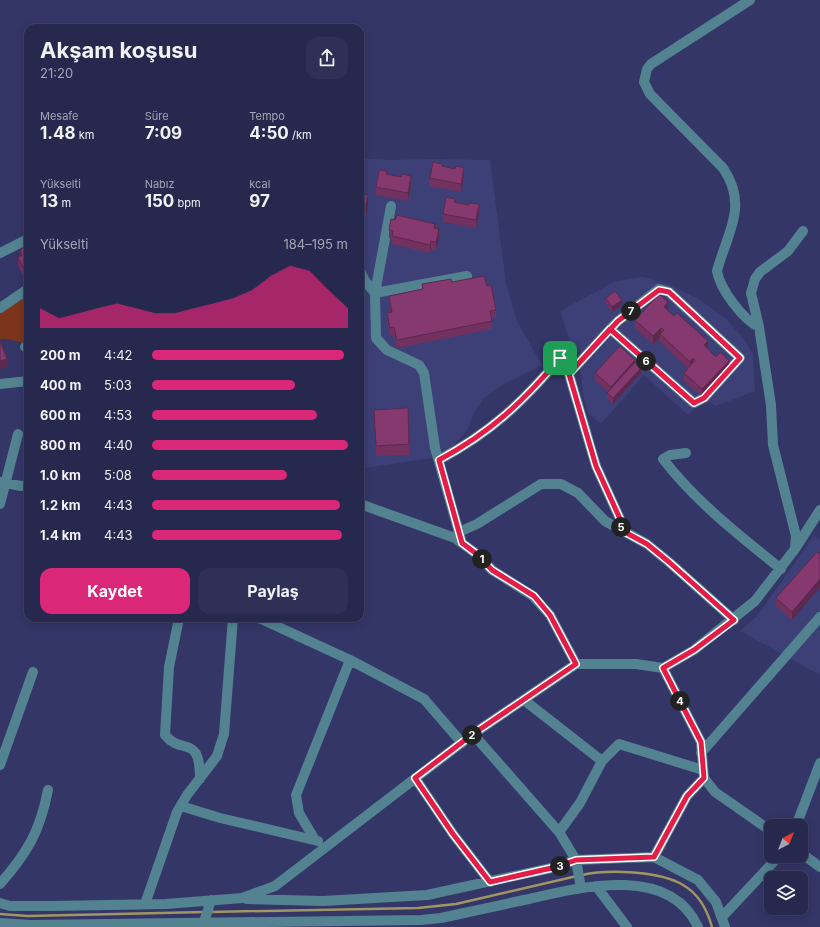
<!DOCTYPE html>
<html lang="tr">
<meta charset="utf-8">
<style>
:root{--surface:#27284e;--page:#2f3055;--text:#f1f3f6;--muted:#a4a6b6;--line:#434466;--accent:#db2777}
body{margin:0;font-family:Inter,sans-serif;background:var(--page);color:var(--text);height:100vh;display:flex;flex-direction:column;font-size:15px;white-space:nowrap}
*{box-sizing:border-box;margin:0}
p{font-size:13px;color:var(--muted)}
.icon{flex:none;width:22px;height:22px;fill:none;stroke:currentColor;stroke-width:2;stroke-linecap:round;stroke-linejoin:round}
.map{position:relative;flex:1;overflow:hidden}
.details{position:absolute;left:24px;top:24px;width:340px;height:598px;display:flex;flex-direction:column;background:var(--surface);border-radius:12px;box-shadow:0 2px 10px #0003,0 0 0 1px var(--line)}
.details>*{flex:none}
.needle{width:26px;rotate:42deg}
.buttons{position:absolute;left:764px;top:819px;display:grid;gap:8px}
.buttons a{display:grid;place-items:center;width:44px;height:44px;border-radius:8px;background:var(--surface);box-shadow:0 2px 10px #0003,0 0 0 1px var(--line);font-size:20px}
.pin{position:absolute;display:grid;place-items:center;width:34px;height:34px;color:#fff;margin:-17px;border-radius:8px;box-shadow:0 2px 6px #0006}
.km{position:absolute;width:20px;height:20px;margin:-10px;border-radius:50%;background:#222;color:#fff;font-size:11px;line-height:20px;text-align:center}
.round{display:grid;place-items:center;flex:none;width:42px;height:42px;border-radius:12px;background:var(--page)}
.headline{display:flex;align-items:center;justify-content:space-between;height:68px;padding:0 16px}
h1{font-size:22px;font-weight:700;line-height:30px}
.figures{display:grid;grid-template-columns:repeat(3,1fr);gap:6px;height:68px;padding:4px 16px}
.figures div{display:grid;align-content:center}
.figures b{font-size:17px;font-weight:700}
.figures small{font-size:11px;font-weight:400}
.figures p{font-size:11px}
.chart{height:112px;padding:8px 16px}
.chart p{display:flex;justify-content:space-between}
.chart svg{width:100%;height:72px;margin-top:4px;fill:var(--accent);opacity:.7}
.action{display:flex;gap:8px;margin-top:auto;padding:8px 16px}
.action a{flex:1;height:46px;border-radius:12px;background:var(--accent);color:#fff;font-size:16px;font-weight:700;line-height:46px;text-align:center}
.action a+a{background:var(--page);color:var(--text)}
ul{padding:0 16px;list-style:none;font-size:13px}
li{display:grid;grid-template-columns:64px 48px 1fr;align-items:center;height:30px}
li i{height:10px;border-radius:5px;background:var(--accent)}
.map>svg:first-child{display:block}
.built{fill:#3d3f77}
.green{fill:#7c351b}
.lines{fill:none;stroke-linecap:round;stroke-linejoin:round}
.stream{stroke:#9f9662;stroke-width:2.5}
.minor{stroke:#538391;stroke-width:10}
.wall{fill:#72315f}
.shaded-wall{fill:#5d284e}
.building{fill:#85396f;stroke:#5d284e}
.route-casing{stroke:#fff;stroke-width:8}
.route{stroke:#e11d48;stroke-width:5}
</style>
<div class="map">
<svg width="820" height="927" viewBox="0 0 820 927">
<rect width="100%" height="100%" fill="#343668"/>
<path class="built" d="M360,158L387,160L434,159L490,160L506,283L517,321L542,365L502,385L484,398L474,412L468,429L445,456L364,468L360,467Z
M643,277L671,285L700,300L725,318L743,338L753,354L755,391L716,406L704,400L688,415L644,375L601,424L588,413L583,395L581,374L560,311L616,281Z
M814,536L820,540V675L740,631L757,616Z"/>
<path class="green" d="M28,296V343C19,344 10,337 0,339V313Z"/>
<g class="lines">
<path class="stream" d="M582,875C608,869 660,871 683,885C699,894 707,909 712,927
M210,912L418,908L456,904L577,876
M0,914L28,916L205,912"/>
<path class="minor" d="M750,0L651,64L647,69L644,82L650,94L723,168C749,206 727,233 717,271C720,289 743,320 759,327L771,405L773,445L796,536L795,548
M391,206L375,293L376,338L387,350L419,365L424,373L435,448L462,543
M0,253L28,239
M360,271L365,281L375,293L467,276
M0,308L28,289
M759,327L751,293L755,279L760,272L788,251L803,231
M25,347L28,346
M569,374L610,329L694,403L704,398L740,358L669,292L659,289L618,321L610,329
M0,384L28,381
M686,453L670,455L663,459C696,502 739,535 781,569
M439,460C491,432 522,403 560,358L569,374L596,466L621,521V530
M0,482L21,486L28,485
M0,504L18,434
M360,504L455,538L478,555L492,570L533,596L550,615L576,664
M459,532L477,524L541,484H561L578,493L605,521L647,544L669,562L734,620
M179,618L169,667L165,735C182,756 200,733 200,779
M259,618L350,660L424,699L462,743
M663,668L701,742L704,778L715,792L771,831
M524,700L602,761
M473,734L559,832L576,860L581,888
M701,753L820,617
M0,765L33,672
M415,778L453,834L490,882
M181,806L220,818L318,841
M796,826L820,763
M559,832L580,803L602,761L619,744L703,770
M315,840L299,813L296,795L350,660
M801,853L820,867
M654,857L687,796L704,778
M0,884C28,852 40,831 48,790
M596,886L627,927
M247,899L323,901L427,895L556,867L576,860L654,857L698,880L716,902L725,927
M0,903L10,906H52L166,904L242,898L275,886L473,734L576,664H636L663,668L694,650L755,601L795,549L820,510
M145,904L177,812L187,795L217,756L224,734L233,618
M722,917L779,856
M0,923L31,925L421,920L441,918C468,912 496,906 524,900C577,888 669,863 698,927
M200,925L204,922L211,900"/>
</g>
<path class="wall" d="M442,167L464,176L461,192L430,186V178Z
M387,174L411,184L408,201L376,195V187Z
M360,187L364,194L368,205L366,216L362,215L360,222Z
M455,203L479,212L476,228L443,222V214Z
M395,220L435,228L439,237L436,250L431,249L430,253L392,244V238H389V230Z
M27,246L23,276L18,265V257L20,256V250Z
M452,282L487,286L496,310V318H491L492,329L397,348L394,335H390L387,321V313L391,312L389,304V296L422,289V284Z
M606,298L622,305L612,312L606,304Z
M668,310V311L729,369L702,397L684,381V373L688,368L660,342V337L653,344L635,328V320Z
M635,362L641,373L613,404L607,398V393L608,392L595,381V373Z
M374,410L409,444V455L376,456Z
M820,554L792,620L776,606V598Z"/>
<path class="shaded-wall" d="M464,168V176L461,192V184Z
M411,176V184L408,201V193Z
M368,195V205L366,216V205Z
M479,204V212L476,228V220Z
M362,205V215L360,222V212Z
M439,229V237L436,250V242Z
M431,241V249L430,253V245Z
M28,266V274L23,276V268Z
M622,300V305L612,312V307Z
M668,302V310L664,315V307Z
M661,328V335L660,334V337L653,344V336Z
M708,341V349L704,345Z
M693,358V366L690,369V362Z
M7,359V367L0,369V361Z
M635,360V368L611,395V387Z
M729,361V369L702,397V389Z
M641,368V373L613,404V398Z
M820,579V587L792,620V612Z"/>
<path class="building" d="M433,162L442,164V166L455,169L456,166L464,168L461,184L430,178Z
M379,170L387,171L386,174L401,177L402,174L411,176L408,193L376,187Z
M360,187L364,188L363,194L368,195L366,205H362L360,212Z
M446,197L455,199L454,202L469,205V203L479,204L476,220L443,214Z
M397,215L435,224L434,228L439,229L436,242L431,241L430,245L392,236L393,231L389,230L391,219L395,220Z
M27,246L28,266L23,268L18,257L22,255L20,250Z
M484,276L487,286L491,285L496,310L490,311L492,321L397,340L394,327L390,328L387,313L392,312L389,296L423,289L422,284L451,279L452,282Z
M615,291L622,300L612,307L606,298Z
M659,294L668,302L664,307L674,316L677,313L708,341L704,345L716,357L720,352L729,361L702,389L684,373L695,360L693,358L690,362L660,334L664,330L661,328L653,336L635,320Z
M0,341L7,359L0,361Z
M620,346L635,360L611,387L595,373Z
M635,362L641,368L613,398L607,393Z
M408,408L409,444L376,446L374,410Z
M817,552L820,554V579L792,612L776,598Z"/>
<g class="lines">
<defs>
<path id="route" d="M560,358C522,403 491,432 439,460L462,543L478,555L492,570L534,596L550,615L576,664L473,734L415,778L453,834L490,882L556,867L576,860L654,857L687,796L704,778L701,742L663,668L694,650L734,620L669,562L647,544L621,530V521L596,466L569,374L610,329L694,403L704,398L740,358L669,292L659,290L618,321L569,374L560,358"/>
</defs>
<use href="#route" class="route-casing"/>
<use href="#route" class="route"/>
</g>
</svg>
<div class="buttons">
<a><svg class="needle" viewBox="-14 -14 28 28"><path d="M0-13l5 13h-10z" fill="#e53935"/><path d="M0 13l5-13h-10z" fill="#a4a6b6"/></svg></a>
<a><svg class="icon" aria-label="layers" viewBox="0 0 24 24"><path d="M12 4l9 5-9 5-9-5zM3 14l9 5 9-5"/></svg></a>
</div>
<div class="pin" style="left:560px;top:358px;background:#1e9e55"><svg class="icon" aria-label="arrive" viewBox="0 0 24 24"><path d="M6 21V4h12l-3 4 3 4H6"/></svg></div>
<b class="km" style="left:482px;top:559px">1</b>
<b class="km" style="left:472px;top:735px">2</b>
<b class="km" style="left:560px;top:866px">3</b>
<b class="km" style="left:680px;top:701px">4</b>
<b class="km" style="left:621px;top:527px">5</b>
<b class="km" style="left:646px;top:361px">6</b>
<b class="km" style="left:631px;top:311px">7</b>
<section class="details">
<div class="headline"><div><h1>Akşam koşusu</h1><p>21:20</p></div><a class="round"><svg class="icon" aria-label="share" viewBox="0 0 24 24"><path d="M12 15V3M7 8l5-5 5 5M5 13v7h14v-7"/></svg></a></div>
<div class="figures">
<div><p>Mesafe</p><b>1.48<small> km</small></b></div>
<div><p>Süre</p><b>7:09</b></div>
<div><p>Tempo</p><b>4:50<small> /km</small></b></div>
</div>
<div class="figures">
<div><p>Yükselti</p><b>13<small> m</small></b></div>
<div><p>Nabız</p><b>150<small> bpm</small></b></div>
<div><p>kcal</p><b>97</b></div>
</div>
<div class="chart"><p><span>Yükselti</span>184–195 m</p>
<svg viewBox="0 0 160 44" preserveAspectRatio="none"><path d="M0 44V32L10 38L20 35L30 32L40 29L50 32L60 35L70 35L80 32L90 29L100 26L110 21L120 12L130 6L140 9L150 21L160 32V44z"/></svg>
</div>
<ul>
<li><b>200 m</b>4:42<i style="width:98%"></i></li>
<li><b>400 m</b>5:03<i style="width:73%"></i></li>
<li><b>600 m</b>4:53<i style="width:84%"></i></li>
<li><b>800 m</b>4:40<i style="width:100%"></i></li>
<li><b>1.0 km</b>5:08<i style="width:69%"></i></li>
<li><b>1.2 km</b>4:43<i style="width:96%"></i></li>
<li><b>1.4 km</b>4:43<i style="width:97%"></i></li>
</ul>
<div class="action"><a>Kaydet</a><a>Paylaş</a></div>
</section>
</div>
